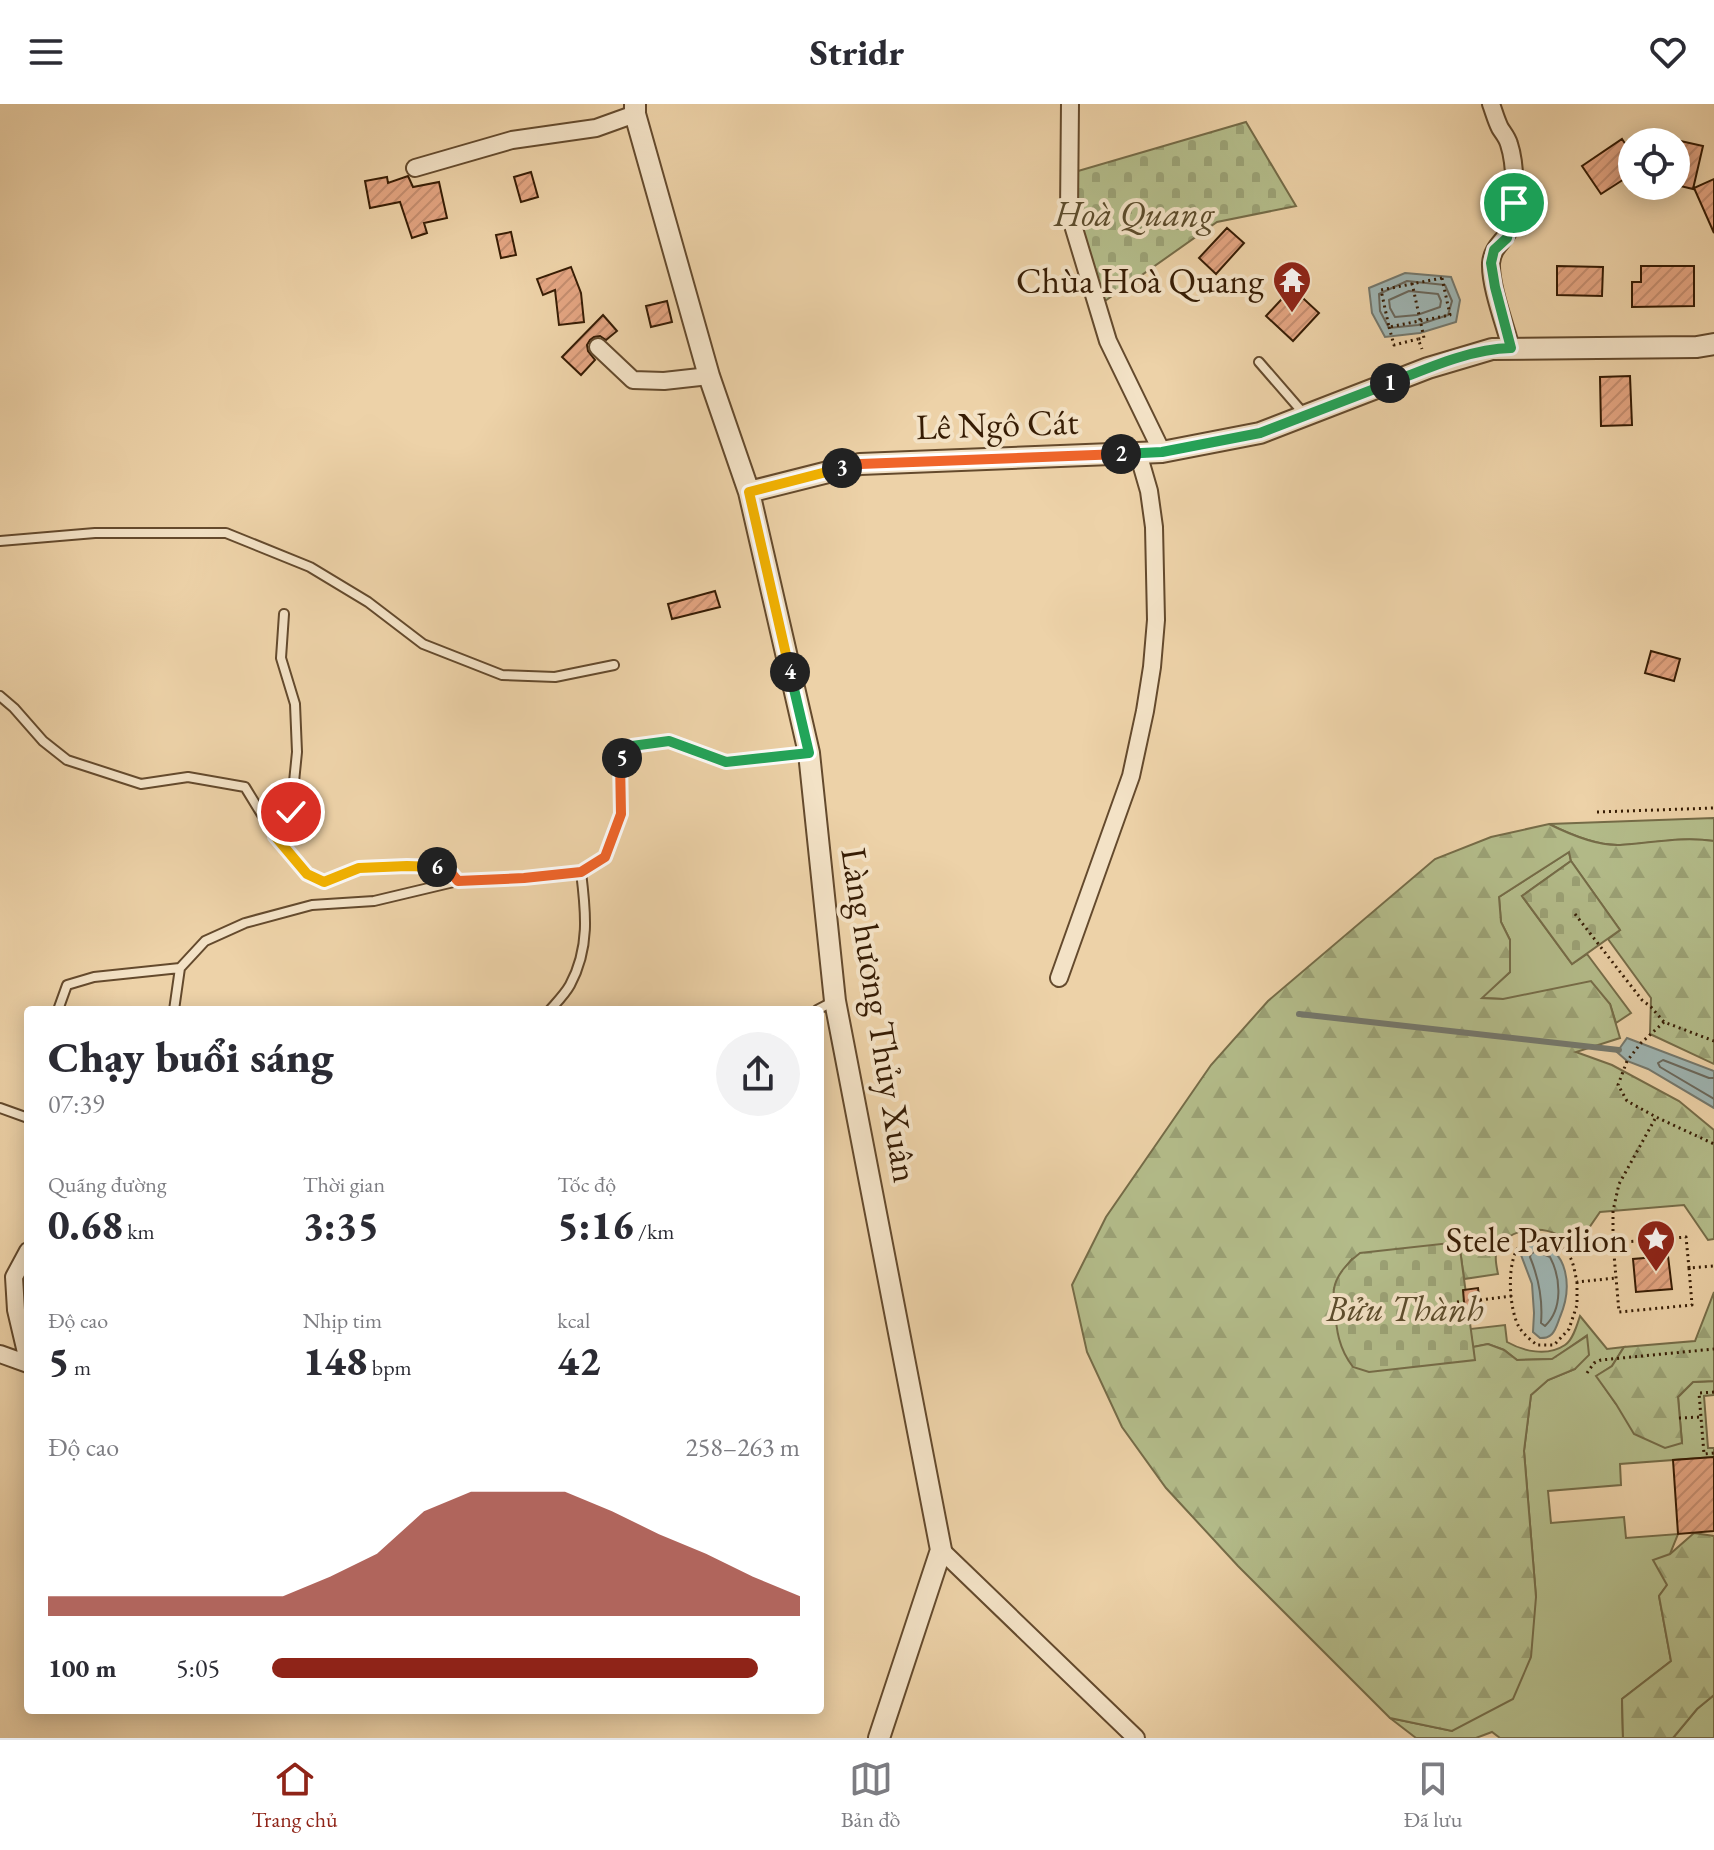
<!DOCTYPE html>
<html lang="vi">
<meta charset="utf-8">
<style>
:root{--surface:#fff;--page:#f2f2f3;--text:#2b2b33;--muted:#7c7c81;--line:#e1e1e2;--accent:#8f2418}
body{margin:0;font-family:"EB Garamond",serif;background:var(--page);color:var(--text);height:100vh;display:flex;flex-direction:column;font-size:30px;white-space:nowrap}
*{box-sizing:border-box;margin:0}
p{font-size:26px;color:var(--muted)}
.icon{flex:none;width:44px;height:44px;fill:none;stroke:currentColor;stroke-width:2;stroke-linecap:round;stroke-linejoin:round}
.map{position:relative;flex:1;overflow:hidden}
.side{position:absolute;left:24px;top:902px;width:800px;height:708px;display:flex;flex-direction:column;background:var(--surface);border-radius:8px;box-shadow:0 4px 20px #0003}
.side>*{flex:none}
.tools{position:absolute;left:1618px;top:24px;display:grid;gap:16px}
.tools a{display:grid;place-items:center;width:72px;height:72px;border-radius:50%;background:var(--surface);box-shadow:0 4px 20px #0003;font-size:40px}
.pin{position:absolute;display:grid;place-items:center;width:68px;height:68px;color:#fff;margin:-34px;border:4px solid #fff;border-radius:50%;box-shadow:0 2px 8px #0007}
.km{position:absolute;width:40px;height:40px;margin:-20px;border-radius:50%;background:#222;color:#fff;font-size:22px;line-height:40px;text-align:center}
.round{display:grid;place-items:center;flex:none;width:84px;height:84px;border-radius:42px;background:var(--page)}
.overview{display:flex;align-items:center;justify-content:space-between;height:136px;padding:0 24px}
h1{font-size:44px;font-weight:800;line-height:60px}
.figures{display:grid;grid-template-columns:repeat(3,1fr);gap:12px;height:136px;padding:8px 24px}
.figures div{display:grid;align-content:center}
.figures b{font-size:40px;font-weight:800}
.figures small{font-size:22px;font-weight:400}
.figures p{font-size:22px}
.chart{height:224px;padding:16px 24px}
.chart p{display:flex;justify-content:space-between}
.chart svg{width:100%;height:144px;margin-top:8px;fill:var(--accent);opacity:.7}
ul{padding:0 24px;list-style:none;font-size:26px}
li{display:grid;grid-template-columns:128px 96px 1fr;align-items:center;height:60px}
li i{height:20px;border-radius:10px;background:var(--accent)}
header{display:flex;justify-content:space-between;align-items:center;height:104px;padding:0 24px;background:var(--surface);font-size:36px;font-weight:800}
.tabs{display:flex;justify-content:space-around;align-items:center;height:112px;border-top:2px solid var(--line);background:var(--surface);font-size:22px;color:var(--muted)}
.tabs a{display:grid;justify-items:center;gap:4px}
.tabs .on{color:var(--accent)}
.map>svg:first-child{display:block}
.grass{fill:#b4bd8b;stroke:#756c48;stroke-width:2}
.forest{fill:url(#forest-firs);stroke:#756c48;stroke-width:2}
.cemetery{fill:url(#cemetery-stones);stroke:#756c48;stroke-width:2}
.water{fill:#9eb5b3;stroke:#74786d;stroke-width:2}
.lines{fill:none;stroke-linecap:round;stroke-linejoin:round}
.shore{stroke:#6a685c;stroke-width:2}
.stream{stroke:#74786d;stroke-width:6}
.building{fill:url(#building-hatch);stroke:#361c04;stroke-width:2}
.service-casing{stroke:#644a2d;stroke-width:12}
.minor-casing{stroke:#644a2d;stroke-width:20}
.tertiary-casing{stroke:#644a2d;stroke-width:24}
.path{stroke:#361c04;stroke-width:3;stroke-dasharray:2 4;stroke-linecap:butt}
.service{stroke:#f3e2c6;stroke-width:8}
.minor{stroke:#f3e2c6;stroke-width:16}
.tertiary{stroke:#f3e2c6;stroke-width:20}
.split-1-casing{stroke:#fff;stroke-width:16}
.split-2-casing{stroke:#fff;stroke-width:16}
.split-3-casing{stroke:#fff;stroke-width:16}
.split-4-casing{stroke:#fff;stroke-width:16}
.split-5-casing{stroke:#fff;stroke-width:16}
.split-6-casing{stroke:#fff;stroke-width:16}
.split-7-casing{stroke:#fff;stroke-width:16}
.split-1{stroke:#22a559;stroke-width:10}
.split-2{stroke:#22a559;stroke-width:10}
.split-3{stroke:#f0652b;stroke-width:10}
.split-4{stroke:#f5b400;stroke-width:10}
.split-5{stroke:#22a559;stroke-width:10}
.split-6{stroke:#f0652b;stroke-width:10}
.split-7{stroke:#f5b400;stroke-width:10}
.labels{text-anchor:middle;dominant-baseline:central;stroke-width:8;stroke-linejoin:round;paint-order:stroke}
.park-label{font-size:36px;font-style:italic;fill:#5c4c2c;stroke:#f3e2c6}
.poi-label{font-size:36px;fill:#361c04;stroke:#f3e2c6;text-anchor:end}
.street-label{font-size:36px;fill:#361c04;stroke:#f3e2c6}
</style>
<header><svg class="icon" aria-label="menu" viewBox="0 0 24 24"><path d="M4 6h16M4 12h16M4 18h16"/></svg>Stridr<svg class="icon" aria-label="heart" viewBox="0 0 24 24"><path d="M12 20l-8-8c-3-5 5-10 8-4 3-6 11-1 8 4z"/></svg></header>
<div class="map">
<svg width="1714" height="1634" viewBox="0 0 1714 1634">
<defs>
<pattern id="forest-firs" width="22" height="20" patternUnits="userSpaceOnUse" patternTransform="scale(2)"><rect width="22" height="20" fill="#b4bd8b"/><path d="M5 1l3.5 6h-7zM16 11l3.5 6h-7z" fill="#9ba276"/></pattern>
<pattern id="cemetery-stones" width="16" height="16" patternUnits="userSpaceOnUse" patternTransform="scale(2)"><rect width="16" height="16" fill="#b4bd8b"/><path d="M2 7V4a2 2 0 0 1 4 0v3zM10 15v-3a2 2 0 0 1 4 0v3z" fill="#9ba276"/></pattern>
<pattern id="building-hatch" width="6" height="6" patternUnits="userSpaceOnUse" patternTransform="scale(2)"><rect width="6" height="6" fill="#e4a582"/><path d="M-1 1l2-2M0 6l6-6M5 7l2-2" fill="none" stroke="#c48d6f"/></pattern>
</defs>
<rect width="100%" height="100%" fill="#edd2a8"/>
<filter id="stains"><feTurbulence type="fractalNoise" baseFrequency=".0025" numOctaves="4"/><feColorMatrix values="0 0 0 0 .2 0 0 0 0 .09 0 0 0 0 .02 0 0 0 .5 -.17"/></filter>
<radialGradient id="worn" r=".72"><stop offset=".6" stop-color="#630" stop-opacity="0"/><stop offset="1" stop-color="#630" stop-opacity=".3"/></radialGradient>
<path class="grass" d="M1714,714V737C1682,732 1652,740 1620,741C1597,742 1569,730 1549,720Z
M1569,748L1571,757L1522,792L1572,860L1587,850L1631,909L1616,919L1610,900L1481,894L1510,868V836L1501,818L1499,793Z
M1580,1212L1607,1245L1624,1243L1612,1262L1597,1272L1616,1300L1682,1339L1678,1293L1693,1278L1714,1277V1291L1704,1292L1708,1344H1714V1353L1620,1360L1621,1381L1548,1387L1551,1419L1624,1413L1626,1434L1678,1430L1670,1450L1667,1481L1659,1492L1671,1557L1622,1595L1623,1634H1500L1492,1628L1476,1634H1416L1390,1614L1452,1627L1536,1493L1524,1347L1531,1291L1548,1276L1575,1265L1586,1232L1553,1255L1517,1256L1504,1246L1488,1240L1473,1243L1470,1225L1505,1221L1507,1238C1523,1247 1547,1253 1565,1241C1573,1236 1577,1221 1580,1212Z
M1714,1591V1634H1673L1697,1605Z"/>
<path class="forest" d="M1549,720C1569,730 1597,742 1620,741C1652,739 1682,732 1714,737V960L1650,930L1651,894L1608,835L1620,826L1571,757L1569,748L1499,793L1501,818L1510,836V868L1482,894L1503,895L1591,877L1610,900L1620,934L1576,948L1612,961L1679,997L1714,1026V1135L1708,1136L1684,1101L1600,1108L1573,1147C1569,1142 1565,1135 1560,1132C1539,1120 1504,1124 1496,1151C1495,1156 1497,1165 1498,1170L1464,1175L1459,1138L1352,1155L1341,1169L1334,1185L1474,1255L1473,1243L1488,1240L1504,1246L1517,1256L1552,1255L1587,1232L1589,1251L1575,1265L1548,1276L1531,1291L1524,1347L1536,1493L1531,1553L1513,1595L1452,1627L1390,1614L1238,1462L1166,1384L1122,1323L1087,1248L1072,1181L1106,1113L1211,961L1268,897L1435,755L1491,733Z
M1714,1188V1277L1693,1278L1678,1293L1682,1339L1665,1344L1634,1330L1616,1300L1596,1272L1612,1262L1624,1243L1695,1237Z
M1694,1429L1714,1432V1591L1697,1605L1673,1634H1623L1622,1595L1671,1557L1659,1492L1667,1481L1653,1456L1670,1450Z"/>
<path class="cemetery" d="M1246,18L1296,102L1217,118L1105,197L1078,121V67Z
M1571,757L1620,826L1572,860L1522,792Z
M1459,1138L1475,1256L1369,1268L1353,1263C1339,1245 1336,1226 1335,1204C1334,1198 1333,1190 1334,1185C1336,1171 1349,1157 1360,1149Z"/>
<path class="water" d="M1405,169L1451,173L1460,196L1456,218L1420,229L1385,233L1372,209L1369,184Z
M1627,934L1714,967V1004L1648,965L1627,957L1617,948Z
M1534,1139C1570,1144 1572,1185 1560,1213C1558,1218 1556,1226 1552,1230C1548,1234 1545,1234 1540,1234L1533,1228L1534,1209L1532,1180L1521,1151L1525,1143Z"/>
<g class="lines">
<path class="shore" d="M1407,177L1445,181L1452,197L1448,211L1418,221L1389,224L1380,207L1379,190Z
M1409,187L1438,190L1441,197L1440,203L1417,211L1395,213L1390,204L1389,196Z
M1714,974H1709L1663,956L1658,959L1660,963L1714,995
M1536,1147L1550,1153C1561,1174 1563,1205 1545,1222L1541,1219C1543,1195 1539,1175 1530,1153L1531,1150Z"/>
<path class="stream" d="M1299,910L1619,946"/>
</g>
<path class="building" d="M1622,35L1632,50V70L1601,90L1582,62Z
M1676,36L1703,42L1693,85L1676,81Z
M531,68L538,93L521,98L514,73Z
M408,72L413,83L439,78L447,114L424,119L427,129L412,134L400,98L370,104L365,77L387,73L388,79Z
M1714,75V129L1694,84Z
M1227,124L1244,139L1216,170L1199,154Z
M511,128L516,151L501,154L496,131Z
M1557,162L1603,163L1602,192L1557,191Z
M1641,162H1694V202L1632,203V178H1641Z
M571,163L581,189L584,218L559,221L555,186L543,191L537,175Z
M1292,184L1319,209L1293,237L1266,212Z
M667,197L672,218L651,223L646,202Z
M603,211L617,227L606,236L600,232L594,233L590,236L587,241L588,247L595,256L581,271L562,253Z
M1630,272L1632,321L1601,322L1600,273Z
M715,487L720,503L672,515L668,500Z
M1651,547L1680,555L1674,577L1645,569Z
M1668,1152L1672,1185L1636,1188L1633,1155Z
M1478,1184L1481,1208L1465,1209L1463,1186Z
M1714,1353V1427L1678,1430L1673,1356Z"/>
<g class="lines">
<defs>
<path id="service" d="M1259,258L1305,311
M0,437L95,429H226L310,463L368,498L423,540L502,571L555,573L614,561
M0,592L14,604L43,637L67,656L141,680L188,673L245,683L275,732L307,770L324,778L359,764L407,762L447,764L458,777
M275,732L291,708L297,648L295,600L281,554L284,510
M58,906L67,881L94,873L180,864
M174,906L180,864L205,837L245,819L312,801L374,797L458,777L524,774L581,768L605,753L621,710L620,656L632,642L669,637L726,658L808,649
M550,906C557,898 565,890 570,881C590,844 586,808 581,768
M817,906L834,897
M0,1004L28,1014"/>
<path id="minor" d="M1070,0L1069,108L1108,237L1162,348
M1491,0C1494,8 1496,16 1500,24C1503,29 1507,33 1509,40C1516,61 1516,99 1511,121C1506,138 1493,140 1491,159C1490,182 1505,221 1511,244
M415,64L512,36L596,24L635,10
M598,243L633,276L664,277L709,272
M1059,874L1131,672L1145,607L1152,563L1156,516L1154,423L1149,387L1138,349
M28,1147L14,1173L16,1206L28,1257
M0,1250L28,1260
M941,1446L1136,1634"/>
<path id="tertiary" d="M635,0V10L709,272L749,388L809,649L835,897L941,1446L879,1634
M749,388L860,360L1162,348L1260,329L1428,264L1492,245L1697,243L1714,240"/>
</defs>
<use href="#service" class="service-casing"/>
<use href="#minor" class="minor-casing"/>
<use href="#tertiary" class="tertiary-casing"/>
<path class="path" d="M1442,174L1450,211L1389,223L1381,186Z
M1412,179L1424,234L1418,235L1422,245
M1389,223L1394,241L1418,235
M1597,708L1714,704
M1575,810L1642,896L1651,903L1664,918L1714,937
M1664,918L1641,939L1627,957L1618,981L1627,997L1656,1013L1714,1040
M1613,1139V1107L1619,1080L1656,1013
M1689,1164L1686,1133L1613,1139L1619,1208L1692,1201L1689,1164L1714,1162
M1577,1178V1201L1569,1225L1554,1241H1537C1531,1236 1524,1231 1519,1223C1509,1206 1505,1154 1522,1139C1537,1126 1562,1138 1570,1153C1574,1160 1575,1170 1577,1178L1616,1174
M1480,1196L1512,1192
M1457,1198L1464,1197
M1587,1269L1594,1259L1601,1256L1714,1245
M1714,1288L1699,1289L1704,1350L1714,1349
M1679,1314L1701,1313"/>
<use href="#service" class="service"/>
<use href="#minor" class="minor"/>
<use href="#tertiary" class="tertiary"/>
</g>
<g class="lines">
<defs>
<path id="split-1" d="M1390,279C1428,264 1470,245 1511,244L1495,183L1491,159L1494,146L1507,134L1514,99"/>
<path id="split-2" d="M1121,350L1162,348L1260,329L1390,279"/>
<path id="split-3" d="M842,364L860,360L1121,350"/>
<path id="split-4" d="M790,568L749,388L842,364"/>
<path id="split-5" d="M622,654L632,642L669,637L726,658L809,649L790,568"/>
<path id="split-6" d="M437,763L447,764L458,777L524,774L581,768L605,753L621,710L620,656L622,654"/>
<path id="split-7" d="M291,708L275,732L307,770L324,778L359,764L407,762L437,763"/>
</defs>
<use href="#split-1" class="split-1-casing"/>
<use href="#split-2" class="split-2-casing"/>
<use href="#split-3" class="split-3-casing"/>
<use href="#split-4" class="split-4-casing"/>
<use href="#split-5" class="split-5-casing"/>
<use href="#split-6" class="split-6-casing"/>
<use href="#split-7" class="split-7-casing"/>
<use href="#split-1" class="split-1"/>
<use href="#split-2" class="split-2"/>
<use href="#split-3" class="split-3"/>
<use href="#split-4" class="split-4"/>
<use href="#split-5" class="split-5"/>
<use href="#split-6" class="split-6"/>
<use href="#split-7" class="split-7"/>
</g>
<defs>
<symbol id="temple-pin" viewBox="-11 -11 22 30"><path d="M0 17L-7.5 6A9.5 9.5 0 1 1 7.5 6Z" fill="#8f2418" stroke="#f3e2c6"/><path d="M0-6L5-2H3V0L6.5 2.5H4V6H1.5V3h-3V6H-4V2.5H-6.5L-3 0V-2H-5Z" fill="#fff"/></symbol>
<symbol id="sight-pin" viewBox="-11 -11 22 30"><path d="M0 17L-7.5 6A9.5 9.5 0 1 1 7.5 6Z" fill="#8f2418" stroke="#f3e2c6"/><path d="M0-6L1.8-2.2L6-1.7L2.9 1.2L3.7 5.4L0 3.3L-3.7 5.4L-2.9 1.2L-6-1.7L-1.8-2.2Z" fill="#fff"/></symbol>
</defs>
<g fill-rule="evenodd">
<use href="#temple-pin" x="1270" y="154" width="44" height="60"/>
<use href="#sight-pin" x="1634" y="1113" width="44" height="60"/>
</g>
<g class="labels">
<g class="park-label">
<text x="1134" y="109">Hoà Quang</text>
<text x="1405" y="1204">Bửu Thành</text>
</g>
<g class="poi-label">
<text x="1264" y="176">Chùa Hoà Quang</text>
<text x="1628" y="1135">Stele Pavilion</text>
</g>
<g class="street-label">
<text transform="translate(997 320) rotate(-2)">Lê Ngô Cát</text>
<text transform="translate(880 911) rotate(81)">Làng hương Thủy Xuân</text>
</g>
</g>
<rect width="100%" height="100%" filter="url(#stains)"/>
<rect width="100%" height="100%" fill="url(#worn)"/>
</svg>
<div class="tools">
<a><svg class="icon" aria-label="locate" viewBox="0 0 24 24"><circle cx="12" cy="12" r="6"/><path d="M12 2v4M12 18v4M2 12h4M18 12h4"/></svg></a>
</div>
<div class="pin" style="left:1514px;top:99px;background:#1e9e55"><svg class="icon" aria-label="arrive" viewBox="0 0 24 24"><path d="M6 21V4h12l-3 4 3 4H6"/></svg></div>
<div class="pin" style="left:291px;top:708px;background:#d93025"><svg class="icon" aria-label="check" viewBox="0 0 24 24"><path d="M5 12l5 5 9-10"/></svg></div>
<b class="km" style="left:1390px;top:279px">1</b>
<b class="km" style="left:1121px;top:350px">2</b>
<b class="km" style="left:842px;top:364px">3</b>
<b class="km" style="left:790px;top:568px">4</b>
<b class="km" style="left:622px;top:654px">5</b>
<b class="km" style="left:437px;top:763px">6</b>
<section class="side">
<div class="overview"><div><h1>Chạy buổi sáng</h1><p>07:39</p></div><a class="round"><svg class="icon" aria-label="share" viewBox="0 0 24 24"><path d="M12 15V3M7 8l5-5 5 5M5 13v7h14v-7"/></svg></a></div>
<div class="figures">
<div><p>Quãng đường</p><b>0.68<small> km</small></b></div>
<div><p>Thời gian</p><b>3:35</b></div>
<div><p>Tốc độ</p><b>5:16<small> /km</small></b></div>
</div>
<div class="figures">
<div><p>Độ cao</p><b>5<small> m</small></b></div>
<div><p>Nhịp tim</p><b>148<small> bpm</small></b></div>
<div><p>kcal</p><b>42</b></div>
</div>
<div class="chart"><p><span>Độ cao</span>258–263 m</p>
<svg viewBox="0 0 160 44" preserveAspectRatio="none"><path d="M0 44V38L10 38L20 38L30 38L40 38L50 38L60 32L70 25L80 12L90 6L100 6L110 6L120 12L130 19L140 25L150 32L160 38V44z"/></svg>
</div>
<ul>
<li><b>100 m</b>5:05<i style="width:92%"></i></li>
</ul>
</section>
</div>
<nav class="tabs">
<a class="on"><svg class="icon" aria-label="home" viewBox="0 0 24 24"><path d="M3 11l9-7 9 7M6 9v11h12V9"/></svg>Trang chủ</a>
<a><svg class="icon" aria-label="map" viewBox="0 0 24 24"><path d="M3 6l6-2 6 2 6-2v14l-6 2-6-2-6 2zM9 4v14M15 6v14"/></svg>Bản đồ</a>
<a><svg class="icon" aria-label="saved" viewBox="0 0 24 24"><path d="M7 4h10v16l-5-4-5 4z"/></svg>Đã lưu</a>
</nav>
